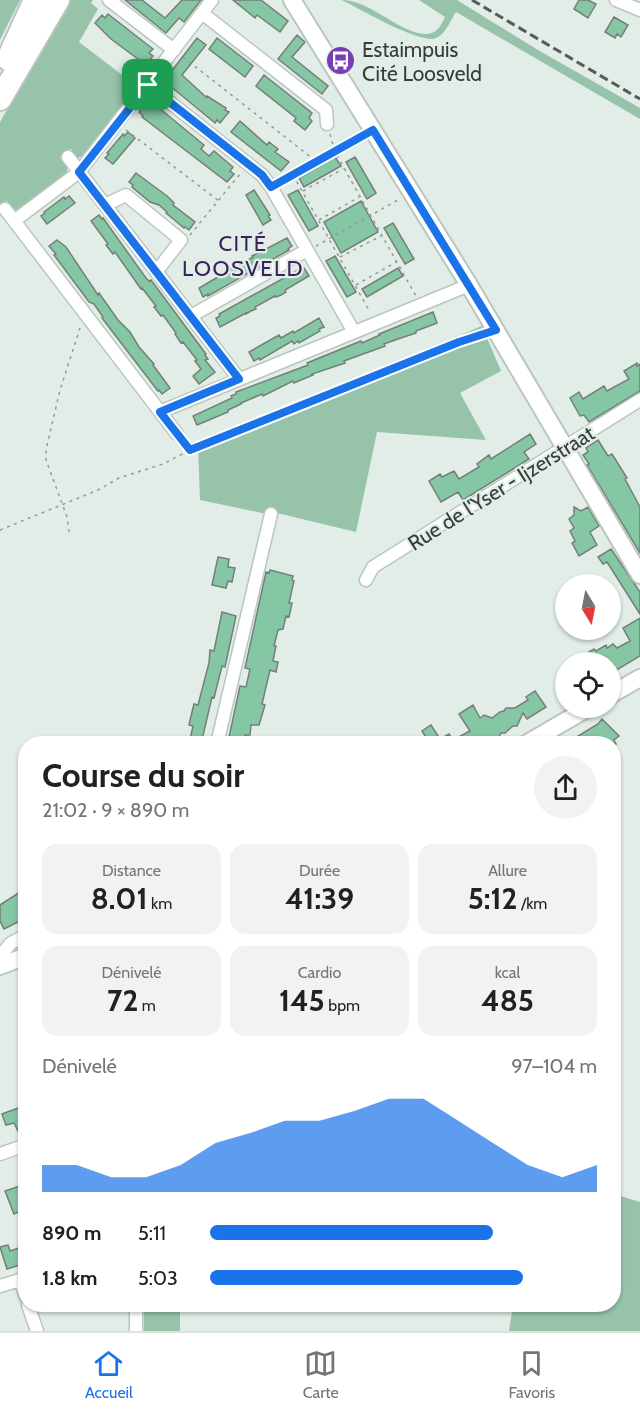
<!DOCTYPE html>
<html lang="fr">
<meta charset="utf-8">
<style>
:root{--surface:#fff;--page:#f2f2f2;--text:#202124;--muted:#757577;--line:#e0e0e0;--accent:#1a73e8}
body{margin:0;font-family:Cabin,sans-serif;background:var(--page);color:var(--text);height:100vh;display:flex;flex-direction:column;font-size:22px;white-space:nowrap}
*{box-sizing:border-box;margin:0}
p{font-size:20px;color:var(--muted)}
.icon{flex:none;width:33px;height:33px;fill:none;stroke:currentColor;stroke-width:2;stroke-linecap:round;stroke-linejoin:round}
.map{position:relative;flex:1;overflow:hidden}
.side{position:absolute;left:18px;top:736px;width:603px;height:576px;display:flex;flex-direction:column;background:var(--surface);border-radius:24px;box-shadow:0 2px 4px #0004}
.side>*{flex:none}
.needle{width:39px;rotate:170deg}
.fabs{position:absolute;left:555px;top:574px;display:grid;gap:12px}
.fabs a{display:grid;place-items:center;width:66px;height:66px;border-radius:50%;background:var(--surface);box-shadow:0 2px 4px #0004;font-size:30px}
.pin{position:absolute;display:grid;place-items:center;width:51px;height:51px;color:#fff;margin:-26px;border-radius:12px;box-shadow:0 3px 9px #0006}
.round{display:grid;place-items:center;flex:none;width:63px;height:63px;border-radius:32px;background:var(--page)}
.headline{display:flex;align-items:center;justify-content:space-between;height:102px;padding:0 24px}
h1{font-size:33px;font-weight:800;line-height:45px}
.metrics{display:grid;grid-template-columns:repeat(3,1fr);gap:9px;height:102px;padding:6px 24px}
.metrics div{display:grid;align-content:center;border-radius:15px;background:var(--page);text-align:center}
.metrics b{font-size:30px;font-weight:800}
.metrics small{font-size:16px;font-weight:400}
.metrics p{font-size:16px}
.chart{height:168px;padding:12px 24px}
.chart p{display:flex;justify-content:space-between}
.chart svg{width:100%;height:108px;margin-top:6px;fill:var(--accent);opacity:.7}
ul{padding:0 24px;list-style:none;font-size:20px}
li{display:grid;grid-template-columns:96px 72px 1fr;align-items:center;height:45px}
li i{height:15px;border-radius:8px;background:var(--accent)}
.dock{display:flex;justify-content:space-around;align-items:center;height:84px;border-top:2px solid var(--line);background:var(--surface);font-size:16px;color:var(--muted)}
.dock a{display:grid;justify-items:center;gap:3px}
.dock .active{color:var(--accent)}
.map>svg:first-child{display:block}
.green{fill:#97c3ab}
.building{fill:#85c6a4;stroke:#757f79;stroke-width:1.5}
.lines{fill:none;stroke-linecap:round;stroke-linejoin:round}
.street-casing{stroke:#bac6bf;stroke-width:15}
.secondary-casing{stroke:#bac6bf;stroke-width:20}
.highway-casing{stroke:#bac6bf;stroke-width:26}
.path{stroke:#929b96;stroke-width:1.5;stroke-dasharray:3 4.5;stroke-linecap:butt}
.street{stroke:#fff;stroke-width:12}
.secondary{stroke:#fff;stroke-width:16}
.highway{stroke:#fff;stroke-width:22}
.rail{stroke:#555b58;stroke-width:3;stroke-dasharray:9 4.5;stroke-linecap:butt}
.route-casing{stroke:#fff;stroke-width:12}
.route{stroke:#1a73e8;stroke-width:8}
.labels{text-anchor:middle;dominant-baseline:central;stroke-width:4.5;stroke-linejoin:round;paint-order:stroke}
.poi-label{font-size:21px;fill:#383d3a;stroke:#e1ede6;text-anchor:start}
.street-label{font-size:21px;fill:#383d3a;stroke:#e1ede6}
.neighbourhood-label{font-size:22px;letter-spacing:1.5px;fill:#3b225b;stroke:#e1ede6}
</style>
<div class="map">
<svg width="640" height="1331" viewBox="0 0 640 1331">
<rect width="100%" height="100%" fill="#e1ede6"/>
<path class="green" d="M0,0H20L0,40Z
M70,0H93L91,3L98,9L79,42L138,87L81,157L77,158L71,149L60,157L67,165V173L17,210L12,209L7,201L0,205V122Z
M342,0C370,0 398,32 424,34C436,35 441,26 445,17L419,0H457L538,50L640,108V119L456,12C451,19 446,34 436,38C421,45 358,8 342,0Z
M482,326L501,371L460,393L486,440L377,432L356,532L277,513L267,514L200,500L198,444Z
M614,1194L640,1202V1331H509L513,1305H614Z
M144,1305H180V1331H144Z"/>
<path class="building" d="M125,0H142L165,18L182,0H201L184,22L179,18L166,33Z
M233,0H261L288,21L280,32L257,15L255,18Z
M579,0H588L596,4L588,18L574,9Z
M108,14L153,49L149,53L153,56L146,65L111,39L95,23L102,15L105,18Z
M614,17L628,25L621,37L617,34L615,38L605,32Z
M297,35L305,42L292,57L328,86L322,94L278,59Z
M197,38L206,45L182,75L206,97L207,96L226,108L225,110L229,112L220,123L217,120L215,123L164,81Z
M217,38L253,66L245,77L209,49Z
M264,75L312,113L309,118L312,121L305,130L294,121L296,118L256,86Z
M153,103L204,145L201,149L209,156L214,151L233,167L230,171L234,174L227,182L142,117L143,116L139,112L146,104L150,107Z
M240,121L267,145L269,142L278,149L275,152L289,162L281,171L231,132Z
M128,132L135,138L113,164L105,158L109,154L107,153L123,134L124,136Z
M335,157L341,166L304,187L299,178Z
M355,157L376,193L367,199L346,162Z
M136,173L167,196L174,203L173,205L195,222L189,230L185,227L184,228L166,213L167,212L159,205L150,202L132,187L133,185L129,182Z
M254,190L270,215L268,216L271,220L263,225L246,195Z
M298,190L318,226L309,231L288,195Z
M69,196L75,203L47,224L41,216L45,213L44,212L64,197L65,199Z
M361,201L378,232L341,253L324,222Z
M99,215L102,219L103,218L146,278L149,281L151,280L206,354L205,355L208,359L205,360L215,372L199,384L193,376L201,369L195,361L197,360L183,342L181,343L175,334L176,333L163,315L161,316L154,307L156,306L142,288L141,289L115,252L113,254L106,245L108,244L91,221Z
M393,223L414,259L405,264L384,228Z
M287,238L292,246L288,249L289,250L208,296V294L203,297L199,288L223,274L222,273L232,267L233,269L253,257L252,256Z
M57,240L66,247L98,295L99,293L118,320L130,332L139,347L154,364L153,365L170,388L162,394L159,390L158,391L102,318L103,317L94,304L89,302L54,255L56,254L49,246Z
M335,256L356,292L347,297L326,261Z
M304,268L309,276L285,290L286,292L281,295L276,297L275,296L255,307L256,309L251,311L246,314V313L220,327L216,318L220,316L219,314L300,269V270Z
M398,268L403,276L367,297L362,289Z
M433,312L437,323L416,331V333L395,340L384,344L385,346L344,361L345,363L312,374L313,375L294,383L293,381L263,396L262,394L241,403V404L228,410V412L197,425L193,416L232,398L231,396L236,394V392L308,365L307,363L361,341L362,343L380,335L379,334Z
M319,318L324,327L319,329L320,331L299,343L298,341L294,344L292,341L260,360L259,358L254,361L249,352L279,335L281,338L293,331L294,333Z
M637,363V366L640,364V391L589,422L584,415L580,416L570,398L579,392L583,399L604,386L607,391L629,379L624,371Z
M530,434L536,444L524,452L529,459L463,500L458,492L441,502L429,481L440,474L442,477L454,471L459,479L479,467L477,464L489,455L491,459Z
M598,440L608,456L612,454L627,478L625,479L640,507V553L587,465L589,464L583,455L588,452L586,448Z
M574,507L581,511L588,507L599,526L590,532L597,545L579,556L572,543L575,541L570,531L574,528L569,519L574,515Z
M611,549L640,592V614L607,562L603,564L598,557Z
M218,557L229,559L228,567L235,568L232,582L228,581L226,588L212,585Z
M270,570L293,576L292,580L294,581L289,603H292L289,617L286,616L283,629L278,630L274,646H276L273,661L278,662L276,672L270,670L262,704L265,705L259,725H251L250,735H245L244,739L229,737L240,686L246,687L250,669L245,668L266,572L269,573Z
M222,612L236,616L225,667L222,666L214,698L212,697L201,744H189L193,726L189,725L191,716L194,704L198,705L209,663L210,650L214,651Z
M640,618V656L610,674V663H570L594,649L596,651L606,645L607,648L613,644L617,648L630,641L623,628Z
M535,691L546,707L527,719L523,713L517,726H513L505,733H501L499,737H495L484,744H430L422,731L431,725L440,739L449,734L453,740L470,731L459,714L473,705L480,718L484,715L492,718L500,712L504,711L506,708H515L528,700L526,697Z
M602,719L619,736L614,740L616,744H565L598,724Z
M20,892L23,896L26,895V918L4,929L0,921V905Z
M26,1105V1127L18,1131L14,1123L6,1125L2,1114Z
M26,1184V1209L14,1214L5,1191Z
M8,1245L10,1251L19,1248L26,1263L7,1269L0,1247Z"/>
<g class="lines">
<defs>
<path id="street" d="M109,0L174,50
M616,0L640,10
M202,13L326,110L327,124
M148,85L262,175L271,187L354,332
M68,157L239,379
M105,205L126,195L181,240L156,272
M5,209L177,434
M14,221L79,172L212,0
M191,316L307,250
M160,412L469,285
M366,580L373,567L640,400
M217,744L271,514
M0,956L11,943L26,935
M0,1154L26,1145
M20,1280L26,1296
M0,1286L26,1278
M28,1305L37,1331
M136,1305V1331"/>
<path id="secondary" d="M292,0L469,285L640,575
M610,695L640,678
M526,744L588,708
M0,966L26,956"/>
<path id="highway" d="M8,59L35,0
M0,99L58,0"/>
</defs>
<use href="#street" class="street-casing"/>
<use href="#secondary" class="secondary-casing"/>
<use href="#highway" class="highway-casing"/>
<path class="path" d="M183,57L317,162
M126,130L219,201
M330,134L335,152L416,296
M293,175L370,312
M282,181L362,136
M303,191L343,169
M319,220L359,197
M190,235L240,174
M316,246L398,200
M340,257L381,236
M356,285L396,262
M190,450L483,333
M0,530L98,490L119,478L163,464L190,450L185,444
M69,532L67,517L46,460V450L60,390L80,328"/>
<use href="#street" class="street"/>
<use href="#secondary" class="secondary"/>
<use href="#highway" class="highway"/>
<path class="rail" d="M472,0L640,99"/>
</g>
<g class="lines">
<defs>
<path id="route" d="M148,85L262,175L271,187L373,130L496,330L459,342L190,450L160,412L239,379L79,172Z"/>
</defs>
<use href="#route" class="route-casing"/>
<use href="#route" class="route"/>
</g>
<defs>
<symbol id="bus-disc" viewBox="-11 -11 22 22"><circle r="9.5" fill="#763fb6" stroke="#e1ede6"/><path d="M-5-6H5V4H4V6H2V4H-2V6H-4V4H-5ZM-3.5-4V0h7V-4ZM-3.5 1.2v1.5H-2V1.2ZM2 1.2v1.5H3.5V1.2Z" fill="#fff"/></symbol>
</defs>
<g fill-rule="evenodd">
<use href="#bus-disc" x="324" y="44" width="33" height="33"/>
</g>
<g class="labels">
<g class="poi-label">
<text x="362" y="49">Estaimpuis<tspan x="362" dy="24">Cité Loosveld</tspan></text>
</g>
<g class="street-label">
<text transform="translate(501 488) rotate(-32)">Rue de l'Yser - Ijzerstraat</text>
</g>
<g class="neighbourhood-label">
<text x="243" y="243">CITÉ<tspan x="243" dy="25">LOOSVELD</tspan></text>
</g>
</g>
</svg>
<div class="fabs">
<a><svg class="needle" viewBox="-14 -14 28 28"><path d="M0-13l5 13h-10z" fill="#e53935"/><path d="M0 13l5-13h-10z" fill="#757577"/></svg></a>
<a><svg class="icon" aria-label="locate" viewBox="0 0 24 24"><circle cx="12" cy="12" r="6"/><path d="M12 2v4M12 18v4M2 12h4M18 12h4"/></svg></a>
</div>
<div class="pin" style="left:148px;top:85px;background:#1e9e55"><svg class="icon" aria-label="arrive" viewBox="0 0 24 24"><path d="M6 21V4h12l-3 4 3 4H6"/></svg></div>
<section class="side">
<div class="headline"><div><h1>Course du soir</h1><p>21:02 · 9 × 890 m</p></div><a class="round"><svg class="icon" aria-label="share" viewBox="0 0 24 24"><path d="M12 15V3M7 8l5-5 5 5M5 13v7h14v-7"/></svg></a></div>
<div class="metrics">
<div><p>Distance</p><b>8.01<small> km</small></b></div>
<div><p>Durée</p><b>41:39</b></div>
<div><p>Allure</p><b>5:12<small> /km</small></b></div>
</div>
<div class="metrics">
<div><p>Dénivelé</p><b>72<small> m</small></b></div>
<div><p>Cardio</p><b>145<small> bpm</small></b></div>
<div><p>kcal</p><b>485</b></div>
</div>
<div class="chart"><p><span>Dénivelé</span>97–104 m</p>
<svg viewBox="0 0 160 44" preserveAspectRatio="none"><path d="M0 44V33L10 33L20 38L30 38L40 33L50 24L60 20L70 15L80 15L90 11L100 6L110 6L120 15L130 24L140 33L150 38L160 33V44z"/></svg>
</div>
<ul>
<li><b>890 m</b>5:11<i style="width:73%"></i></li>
<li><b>1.8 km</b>5:03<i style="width:81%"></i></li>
</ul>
</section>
</div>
<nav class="dock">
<a class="active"><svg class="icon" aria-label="home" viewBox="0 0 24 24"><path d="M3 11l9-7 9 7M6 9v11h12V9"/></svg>Accueil</a>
<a><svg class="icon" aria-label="map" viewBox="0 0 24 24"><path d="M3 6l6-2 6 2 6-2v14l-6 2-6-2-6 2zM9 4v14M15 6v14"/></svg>Carte</a>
<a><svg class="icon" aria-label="saved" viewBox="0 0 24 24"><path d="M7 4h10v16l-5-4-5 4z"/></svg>Favoris</a>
</nav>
